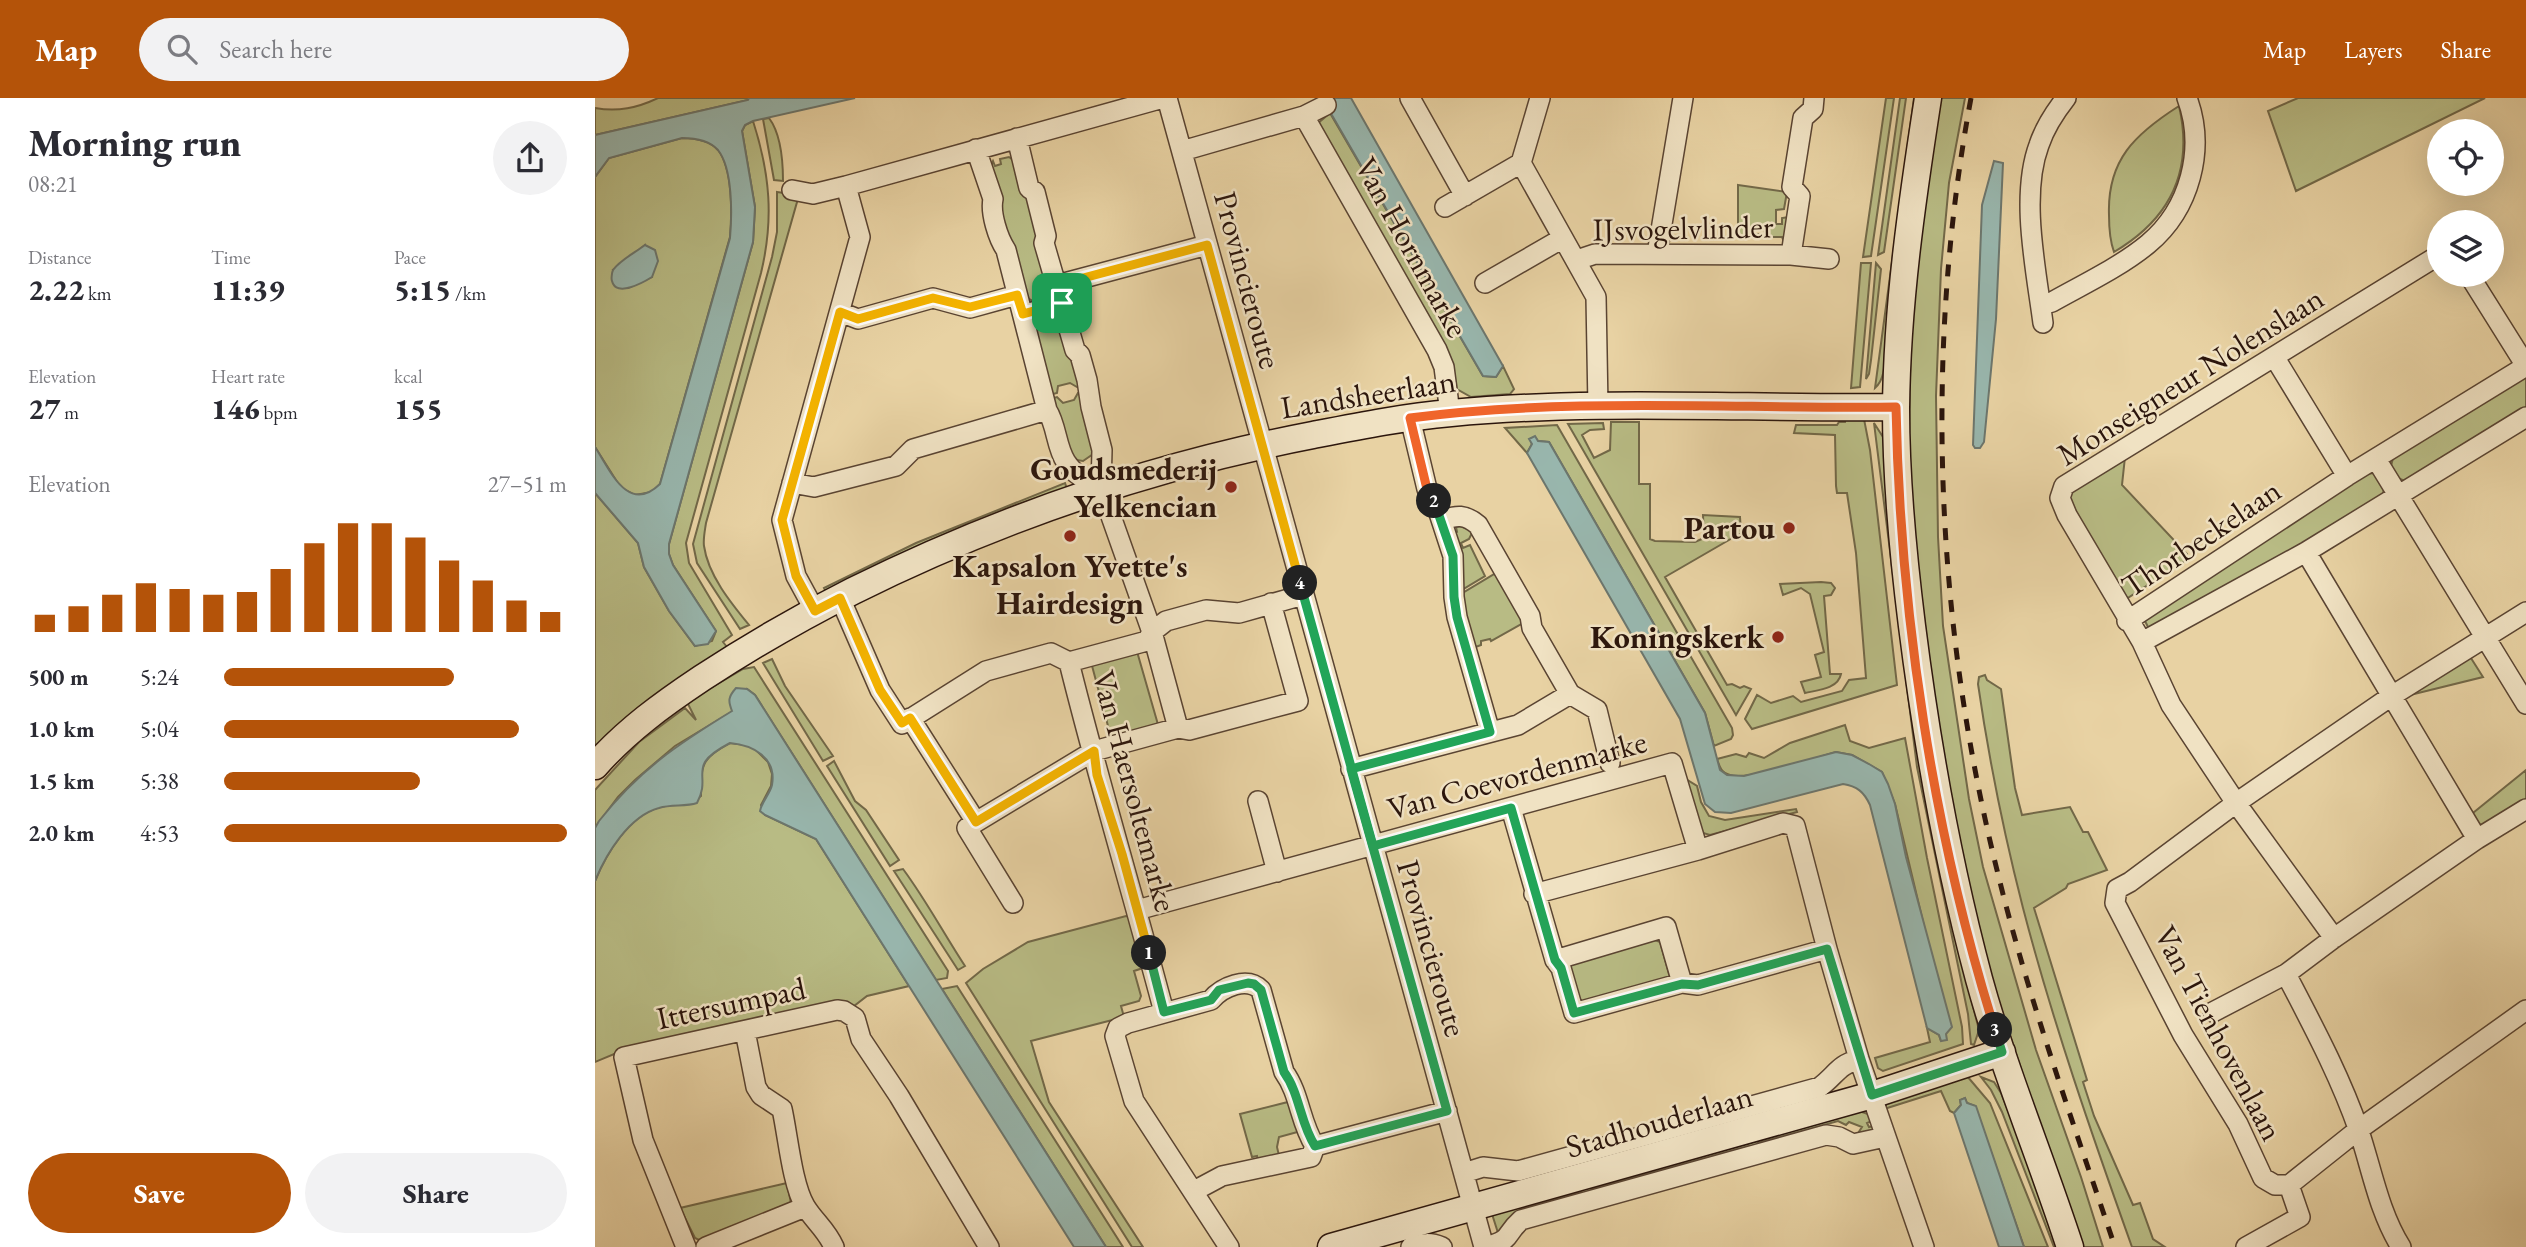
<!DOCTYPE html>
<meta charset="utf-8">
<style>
:root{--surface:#fff;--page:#f2f2f3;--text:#2b2b33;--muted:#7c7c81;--accent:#b45309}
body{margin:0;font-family:"EB Garamond",serif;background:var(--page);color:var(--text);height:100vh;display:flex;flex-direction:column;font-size:26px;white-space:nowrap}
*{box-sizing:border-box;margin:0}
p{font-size:23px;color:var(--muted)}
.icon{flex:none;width:38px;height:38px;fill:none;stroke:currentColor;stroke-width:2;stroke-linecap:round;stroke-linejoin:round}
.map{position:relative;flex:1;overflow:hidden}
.panel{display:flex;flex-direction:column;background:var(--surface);width:595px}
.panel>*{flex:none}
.controls{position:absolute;left:1832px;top:21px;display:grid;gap:14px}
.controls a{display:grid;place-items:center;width:77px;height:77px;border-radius:50%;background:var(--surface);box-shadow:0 7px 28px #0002;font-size:35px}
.pin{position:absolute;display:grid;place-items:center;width:60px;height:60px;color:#fff;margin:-30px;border-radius:14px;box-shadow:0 4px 10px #0006}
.km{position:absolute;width:35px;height:35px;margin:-18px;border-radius:50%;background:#222;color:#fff;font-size:19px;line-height:35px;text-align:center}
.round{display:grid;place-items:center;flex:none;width:74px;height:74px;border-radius:37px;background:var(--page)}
.headline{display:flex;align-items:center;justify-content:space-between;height:119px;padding:0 28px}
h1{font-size:38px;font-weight:800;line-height:52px}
.stats{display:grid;grid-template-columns:repeat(3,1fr);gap:10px;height:119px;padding:7px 28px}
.stats div{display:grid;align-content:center}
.stats b{font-size:30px;font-weight:800}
.stats small{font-size:19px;font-weight:400}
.stats p{font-size:19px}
.chart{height:196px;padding:14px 28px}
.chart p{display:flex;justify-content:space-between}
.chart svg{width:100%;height:126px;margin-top:7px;stroke:var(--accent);stroke-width:6}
.cta{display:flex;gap:14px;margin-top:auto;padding:14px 28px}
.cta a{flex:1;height:80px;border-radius:42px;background:var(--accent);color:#fff;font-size:28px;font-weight:800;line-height:80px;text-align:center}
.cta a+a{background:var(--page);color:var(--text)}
ul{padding:0 28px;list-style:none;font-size:23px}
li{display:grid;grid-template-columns:112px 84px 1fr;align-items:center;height:52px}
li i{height:18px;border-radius:9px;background:var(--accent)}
header{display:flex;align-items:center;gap:42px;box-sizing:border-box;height:98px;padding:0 35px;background:var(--accent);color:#fff}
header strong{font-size:33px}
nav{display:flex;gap:38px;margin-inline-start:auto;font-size:24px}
.search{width:490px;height:63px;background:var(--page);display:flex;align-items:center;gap:18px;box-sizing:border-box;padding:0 24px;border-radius:38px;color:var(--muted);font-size:26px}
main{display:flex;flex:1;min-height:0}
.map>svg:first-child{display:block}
.green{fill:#b8bb84;stroke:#726848;stroke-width:2;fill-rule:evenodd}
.water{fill:#98b6ad;stroke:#6c766d;stroke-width:2}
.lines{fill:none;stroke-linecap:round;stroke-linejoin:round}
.street-casing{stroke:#5a4432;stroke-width:22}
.secondary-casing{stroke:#2b150c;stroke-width:29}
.street{stroke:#f0e2c3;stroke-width:19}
.secondary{stroke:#f0e2c3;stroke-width:26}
.rail{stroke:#2b150c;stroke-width:5;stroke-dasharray:12 12;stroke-linecap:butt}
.split-1-casing{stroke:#fff;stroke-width:14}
.split-2-casing{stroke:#fff;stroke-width:14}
.split-3-casing{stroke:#fff;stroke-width:14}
.split-4-casing{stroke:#fff;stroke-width:14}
.split-5-casing{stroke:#fff;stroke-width:14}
.split-1{stroke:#f5b400;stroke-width:9}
.split-2{stroke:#22a559;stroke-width:9}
.split-3{stroke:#f0652b;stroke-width:9}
.split-4{stroke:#22a559;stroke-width:9}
.split-5{stroke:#f5b400;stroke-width:9}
.poi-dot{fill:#8f2418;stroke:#f0e2c3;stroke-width:2.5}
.labels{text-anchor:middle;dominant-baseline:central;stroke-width:5;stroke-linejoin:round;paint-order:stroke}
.street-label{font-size:32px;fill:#2b150c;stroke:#f0e2c3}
.poi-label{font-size:32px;font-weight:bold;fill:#2b150c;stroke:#f0e2c3;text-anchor:end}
</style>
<header>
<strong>Map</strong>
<div class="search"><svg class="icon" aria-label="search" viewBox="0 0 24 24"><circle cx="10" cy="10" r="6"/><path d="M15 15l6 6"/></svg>Search here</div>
<nav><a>Map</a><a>Layers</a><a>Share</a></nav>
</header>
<main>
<section class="panel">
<div class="headline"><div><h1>Morning run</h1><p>08:21</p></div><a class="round"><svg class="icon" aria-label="share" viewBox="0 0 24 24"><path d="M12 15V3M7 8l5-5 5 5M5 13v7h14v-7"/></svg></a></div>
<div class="stats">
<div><p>Distance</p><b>2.22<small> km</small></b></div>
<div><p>Time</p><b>11:39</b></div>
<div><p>Pace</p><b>5:15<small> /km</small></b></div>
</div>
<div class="stats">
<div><p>Elevation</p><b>27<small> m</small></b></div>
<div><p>Heart rate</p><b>146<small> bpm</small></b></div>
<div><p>kcal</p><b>155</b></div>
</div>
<div class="chart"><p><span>Elevation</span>27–51 m</p>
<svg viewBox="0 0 160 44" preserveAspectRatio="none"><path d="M5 44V38M15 44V35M25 44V31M35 44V27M45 44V29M55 44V31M65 44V30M75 44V22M85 44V13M95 44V6M105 44V6M115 44V11M125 44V19M135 44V26M145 44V33M155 44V37"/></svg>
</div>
<ul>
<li><b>500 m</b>5:24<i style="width:67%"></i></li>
<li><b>1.0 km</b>5:04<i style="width:86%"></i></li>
<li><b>1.5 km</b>5:38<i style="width:57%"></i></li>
<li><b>2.0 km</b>4:53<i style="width:100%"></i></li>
</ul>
<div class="cta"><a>Save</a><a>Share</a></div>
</section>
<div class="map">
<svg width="1931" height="1149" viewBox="0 0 1931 1149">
<rect width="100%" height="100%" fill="#e8d2a3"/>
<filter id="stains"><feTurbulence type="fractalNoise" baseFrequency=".00286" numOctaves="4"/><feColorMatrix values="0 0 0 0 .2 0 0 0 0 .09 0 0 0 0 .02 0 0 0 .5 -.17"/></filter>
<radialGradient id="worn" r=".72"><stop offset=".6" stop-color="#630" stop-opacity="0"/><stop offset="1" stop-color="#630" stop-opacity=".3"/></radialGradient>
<path class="green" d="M63,0H154L153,2L0,37V10C23,14 42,10 63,0Z
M1291,0H1299L1276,158L1268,159Z
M1305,0H1311L1289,154L1283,157Z
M1319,0H1324L1291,244C1289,259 1292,280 1280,290Z
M1341,0H1370L1354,85L1346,171L1341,298L1343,439L1348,528L1374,701L1388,769L1441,952L1486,1079L1508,1149H1485L1393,871L1352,701L1317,424L1314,338L1316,220Z
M1703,0H1890L1701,93L1673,13Z
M1584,8C1599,73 1575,121 1519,154C1515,143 1514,129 1514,117C1512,62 1540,36 1584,8Z
M735,15L888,278L901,279L908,268L919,291L915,296L876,299L860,290L722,26Z
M174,20C186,36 188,64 188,83L179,82L168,21Z
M158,23C175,76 179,121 166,175L91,445L94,465L137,537L128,544L132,549L0,657V395L43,445L49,469L74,513L100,548L117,543L121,533L78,467L74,456V446L158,144L160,109L147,33L150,27Z
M87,40C100,40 114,42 123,52C138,71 137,117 135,139L65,386L57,394L40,397L26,390L0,349V79L14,60ZM50,147L57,179L33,190L18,172Z
M414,59C432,70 451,167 457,192L449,204L443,206L431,199L413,145L395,70L398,63L400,68L406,66L405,61Z
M1143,87L1192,94L1189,111L1181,112V126H1187V120L1194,119L1189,144L1187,139H1170L1169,130L1153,131V136H1164V140H1143Z
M182,94L204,97L111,425C110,432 108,441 109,448C113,477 136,505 154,527L145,531L102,465L98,446L177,159L182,134Z
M1266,165H1276L1265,289L1256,290Z
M1281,165L1286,171L1276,262L1274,276L1271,281Z
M453,215L465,223L486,288L482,289L475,285L463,288L462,295L454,297L439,228L445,218Z
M1931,275V313L1812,384L1803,380L1796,368L1798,360Z
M488,294L501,354L488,363L476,361L455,301L462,299L468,305L479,302L483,295Z
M1251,317L1269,321L1275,352L1302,587L1157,631L1150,621L1162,597L1176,605L1198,598L1206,604L1247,593L1254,582L1271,580L1261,455L1252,395H1242L1241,388L1240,337L1199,335L1201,327H1242L1244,324H1250Z
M1016,324H1044V386H1055V441L1060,443L1100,444L1109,440L1108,417L1145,419L1146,435L1070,479L1132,587L1137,586L1145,590L1149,588L1156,591L1141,617L973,326L1008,325L1009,331L995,332L987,337L999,360L1015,352Z
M1279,325L1288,339L1293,400L1368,869L1384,932L1379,947L1376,946L1373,916L1322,669Z
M962,327L1137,630L1138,637L1136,641L1119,648L1110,615L954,344L943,343L940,339L935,341L937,346L932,355L910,330Z
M1530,359L1527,387L1592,456L1590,463L1528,503L1474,401L1475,393Z
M1779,375L1789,388L1788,397L1783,403L1558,530L1553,529L1549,521L1771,376Z
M470,385L472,391L232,496L229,490L321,445Z
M866,428L878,433L874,441L866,445L868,450L875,447L890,478L865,493L857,436L862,434L861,429Z
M901,475L928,525L896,543L895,541L886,543V547L878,550L861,499Z
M1226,484L1236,485L1240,490L1236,497L1229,498L1235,576H1246C1243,591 1223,592 1210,595L1206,584L1226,579L1220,557L1229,554L1215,496L1206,490L1188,497L1185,486Z
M541,550L564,630L517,643L496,564Z
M1874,557L1888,579L1811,598Z
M177,561L190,588L238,658L228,663L168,565Z
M159,569L353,873L352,880L341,882L160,597L152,591L138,613L80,648L40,682L23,699L0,730V692L44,644L90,610L101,622L92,604L148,571Z
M1390,577L1392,582L1406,591L1420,690L1427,717L1475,709L1488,734H1493L1512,772L1473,786L1471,790L1439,810L1492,982L1488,984L1499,1018L1538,1107L1545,1105L1558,1141L1570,1149H1537C1497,1037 1458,925 1428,810C1409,736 1394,662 1383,586L1384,579Z
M1250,627L1255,643L1274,650L1310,640L1332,760L1367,929L1368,946L1288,973L1283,970L1280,960L1335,944L1332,930L1344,937L1346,943L1329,828L1300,706L1287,674L1257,657L1241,654C1219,660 1154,683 1135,677C1126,674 1125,670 1122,661L1141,656L1151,659L1154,655L1169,660L1195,645Z
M135,645L157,648L173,664L177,676L176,688L166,707L170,717L221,741L314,888L272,898L259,908L24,954L0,964V783C11,756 34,717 65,709C84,704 88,712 106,698C106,667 106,660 135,645Z
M239,663L260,703L271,712L304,762L295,768L232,668Z
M1931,672V706L1886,730L1873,719Z
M1086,678L1102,688L1106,704L1114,718L1130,722L1201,711L1202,714L1115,737L1108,735Z
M308,771C331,802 349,836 370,868L363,872L299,773Z
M531,818L535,819L551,869L539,873L546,898L544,903L526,908L529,919L436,943L454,1004L548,1149H537L371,885L388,871L433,844Z
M1060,842L1065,844L1076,883L986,904L982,901L970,867Z
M362,888L528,1149H511L347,891Z
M1372,978L1395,1005L1453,1149H1429L1380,1008L1372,1005L1370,1000L1365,1002L1366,1007L1359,1015L1355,1013L1346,993L1289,1011L1292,1005Z
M1386,979L1399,984L1406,995L1467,1149H1459L1407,1014L1396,992Z
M693,1004L699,1012L706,1033L684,1039L682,1049L685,1062L663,1063L662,1058L657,1059L645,1016Z
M1264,1013L1273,1016L1277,1023L1272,1025L1274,1029L1279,1028L1280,1035L1260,1040L1267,1029L1254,1024L1251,1027L1243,1023L1163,1045L1159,1049L1154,1048L997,1091L992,1097L986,1094L925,1111L909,1138H904L897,1116Z
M192,1085L196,1105L106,1143L100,1140L85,1110Z"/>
<path class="water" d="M154,0H260L158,23L150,27L147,33L160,109L158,144L74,446V456L78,467L121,533L113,546L100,548L74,513L49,469L43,445L0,395V349C15,372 33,417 65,386L135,140C137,117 138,71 123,52C114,42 100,40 87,40L14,60L0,79V37L153,2Z
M727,0H756L908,268L901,279L888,278Z
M1399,63L1408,65L1401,221L1389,344L1385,350H1380L1378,347L1387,107Z
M50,147L60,152L63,163L57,179C49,184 21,200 17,183C16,181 17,174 18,172C25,162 41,154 50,147Z
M940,338L943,343L954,344L1110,615L1125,672L1132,677L1149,678L1241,654L1257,657L1274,666L1287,674L1293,686L1300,706L1311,759L1357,929L1351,936L1352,942L1346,943L1344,937L1332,930L1275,707C1269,694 1262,688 1248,686L1136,715L1120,714L1110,706L1085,621L932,355L937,346L934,341Z
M141,590L152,591L160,597L511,1149H479L221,741L170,717L165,713C167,703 175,696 177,687C182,659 157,647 135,645C89,669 118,676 102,705C90,709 77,706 64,710C34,718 11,756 0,783V730L4,723C44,672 83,646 137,613C133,603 133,599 141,590Z
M1370,1000L1372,1005L1381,1008L1429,1149H1404L1359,1015L1366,1007L1365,1002Z"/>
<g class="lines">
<defs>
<path id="street" d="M572,0L889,1149
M815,0L870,98
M945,0L926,65L1001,199L1003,309
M709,18L731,7
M422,40L434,90L440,94L451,138L449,145L480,252L485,257L492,282L496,309L507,352L506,390L557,534L583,630
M381,51L398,101C395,115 403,140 411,152L452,312C462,328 461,349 471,364C479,377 493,383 506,390
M587,53L709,18L842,252L849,269L855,315
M197,92L218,96L251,88L568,0
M850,109L926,65
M1062,156L1088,0
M1196,157L1234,161
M982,162L1000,156L1196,157L1205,98L1197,89L1208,20L1218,11L1219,0
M1874,177L1931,268
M890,185L968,140
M462,187L612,147
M1446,207L1457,204C1489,186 1525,169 1553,146C1595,111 1611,51 1592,0
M245,214L263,221L338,200L375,210L422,197
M428,217L467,205
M1448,225C1441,171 1425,98 1444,47C1450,29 1460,14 1471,0
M1680,260L1752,378
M815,320L832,391L841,406L858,458L859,499L862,519L895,634
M1781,361L1931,606
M197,385L219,389L301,368L318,351L452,312
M847,422C862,417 870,416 883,427L935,518L937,530L975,596L1002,612L1015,665
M1711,454L1882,741
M245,500L285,592L307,626L391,573L456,555L474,564L552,543L557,534L571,523L611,512L644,515L708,497
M220,513L201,478L187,422L265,139L251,88
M1532,523L1752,378L1931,268
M1547,544L1711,454L1931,319
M474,564C503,681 538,797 569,914
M315,620L381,724
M756,671L923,627L975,596
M663,703L682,774
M916,710L960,862L966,870L979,915L1087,885L1103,887L1232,851
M939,796L1103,752L1188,725L1200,728L1232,851L1264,961L1329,1149
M418,805L372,730L381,724L499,653L583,630L594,632L703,603L676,505
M542,812L1077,665L1103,752
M1739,840L1641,705L1576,607L1547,544L1472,417L1465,400L1469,388L1844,157
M960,862L1071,829L1087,885
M1691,876C1718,928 1745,978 1764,1033C1777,1072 1784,1114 1806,1149
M1618,914L1691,876L1739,840L1882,741L1931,711
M150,933L161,989L166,997L187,1011C193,1038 197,1086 210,1108C219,1123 231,1131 239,1149
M720,1048L852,1013
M869,1075L888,1069L923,1073L1225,989C1241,977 1243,967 1264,961
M1694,1087H1680L1668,1080L1643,1026L1588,937L1520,805L1522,791L1535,784L1641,705L1795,599L1931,514
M599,1093L627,1078L716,1059L720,1048
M91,1149L48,1042L29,959L242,912L249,913L260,920L266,941L304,998L394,1149
M111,1149L210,1109
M634,1149L539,1003L520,938L523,930L533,925L616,902C627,889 652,878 666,892L689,974C705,996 705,1025 720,1048
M816,1149C828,1145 835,1144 847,1149
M891,1149C919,1141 908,1138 926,1122L1231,1037L1244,1039L1258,1046L1290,1039
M1651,1149L1705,1119L1694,1087L1763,1032L1931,912"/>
<path id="secondary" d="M1333,0C1317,103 1302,206 1301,311C1301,383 1308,456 1317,528C1332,647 1353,765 1384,881C1409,972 1446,1060 1475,1149
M0,668C32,632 68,606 107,580C156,548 206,519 258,493C405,420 557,368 718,337C764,328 809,319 856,315C1004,301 1153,311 1301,309
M736,1149L1277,997L1407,954"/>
</defs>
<use href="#street" class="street-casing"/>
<use href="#secondary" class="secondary-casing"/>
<use href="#street" class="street"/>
<use href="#secondary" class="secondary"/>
<path class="rail" d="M1376,0C1329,253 1340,523 1402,772C1433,900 1478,1024 1520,1149"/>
</g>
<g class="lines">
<defs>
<path id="split-1" d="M467,205L428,216L422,197L375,209L338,200L263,221L245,214L187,422L201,478L220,513L245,500L285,592L307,625L315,620L381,724L499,653L502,677L527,756L554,855"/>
<path id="split-2" d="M554,855L569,914L616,902L624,892L653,885L659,886L666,892L689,974C705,996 705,1025 720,1048L852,1013L756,671L895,634L862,519L859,499L858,458L839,403"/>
<path id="split-3" d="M839,403L832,391L815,320C976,299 1140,311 1301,309C1305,517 1338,734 1400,932"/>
<path id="split-4" d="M705,485L778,748L916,710L960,862L966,870L979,915L1087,886L1103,887L1232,851L1277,997L1407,954L1400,932"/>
<path id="split-5" d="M467,205L462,187L612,147L705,485"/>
</defs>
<use href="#split-1" class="split-1-casing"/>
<use href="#split-2" class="split-2-casing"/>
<use href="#split-3" class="split-3-casing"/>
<use href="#split-4" class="split-4-casing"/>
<use href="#split-5" class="split-5-casing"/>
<use href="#split-1" class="split-1"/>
<use href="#split-2" class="split-2"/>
<use href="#split-3" class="split-3"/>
<use href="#split-4" class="split-4"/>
<use href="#split-5" class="split-5"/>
</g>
<g class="poi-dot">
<circle cx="636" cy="389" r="7"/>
<circle cx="1194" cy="430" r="7"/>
<circle cx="475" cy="438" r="7"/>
<circle cx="1183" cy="539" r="7"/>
</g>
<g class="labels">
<g class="street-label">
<text transform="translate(1088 130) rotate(-1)">IJsvogelvlinder</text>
<text transform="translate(817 149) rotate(61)">Van Hornmarke</text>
<text transform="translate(653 182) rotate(75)">Provincieroute</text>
<text transform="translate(1595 278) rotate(-32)">Monseigneur Nolenslaan</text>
<text transform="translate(773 296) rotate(-9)">Landsheerlaan</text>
<text transform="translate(1606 440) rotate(-34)">Thorbeckelaan</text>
<text transform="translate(922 677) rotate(-15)">Van Coevordenmarke</text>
<text transform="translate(540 693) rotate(75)">Van Haersoltemarke</text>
<text transform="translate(837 850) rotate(74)">Provincieroute</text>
<text transform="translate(136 905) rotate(-12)">Ittersumpad</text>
<text transform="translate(1624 935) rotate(62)">Van Tienhovenlaan</text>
<text transform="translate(1064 1023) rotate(-16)">Stadhouderlaan</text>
</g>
<g class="poi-label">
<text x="622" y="371">Goudsmederij<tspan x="622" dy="37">Yelkencian</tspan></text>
<text x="1180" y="430">Partou</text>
<text x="475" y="468" text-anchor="middle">Kapsalon Yvette's<tspan x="475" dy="37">Hairdesign</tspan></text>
<text x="1169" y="539">Koningskerk</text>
</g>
</g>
<rect width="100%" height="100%" filter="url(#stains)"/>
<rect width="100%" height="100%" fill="url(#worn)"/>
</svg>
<div class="controls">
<a><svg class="icon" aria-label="locate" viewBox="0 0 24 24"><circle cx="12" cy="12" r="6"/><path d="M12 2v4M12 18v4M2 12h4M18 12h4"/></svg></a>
<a><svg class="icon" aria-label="layers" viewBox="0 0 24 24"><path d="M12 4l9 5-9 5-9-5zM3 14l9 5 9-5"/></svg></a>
</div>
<div class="pin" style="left:467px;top:205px;background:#1e9e55"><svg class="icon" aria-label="arrive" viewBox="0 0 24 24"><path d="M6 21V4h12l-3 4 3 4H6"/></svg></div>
<b class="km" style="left:554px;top:855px">1</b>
<b class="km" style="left:839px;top:403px">2</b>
<b class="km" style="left:1400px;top:932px">3</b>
<b class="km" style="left:705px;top:485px">4</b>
</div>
</main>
